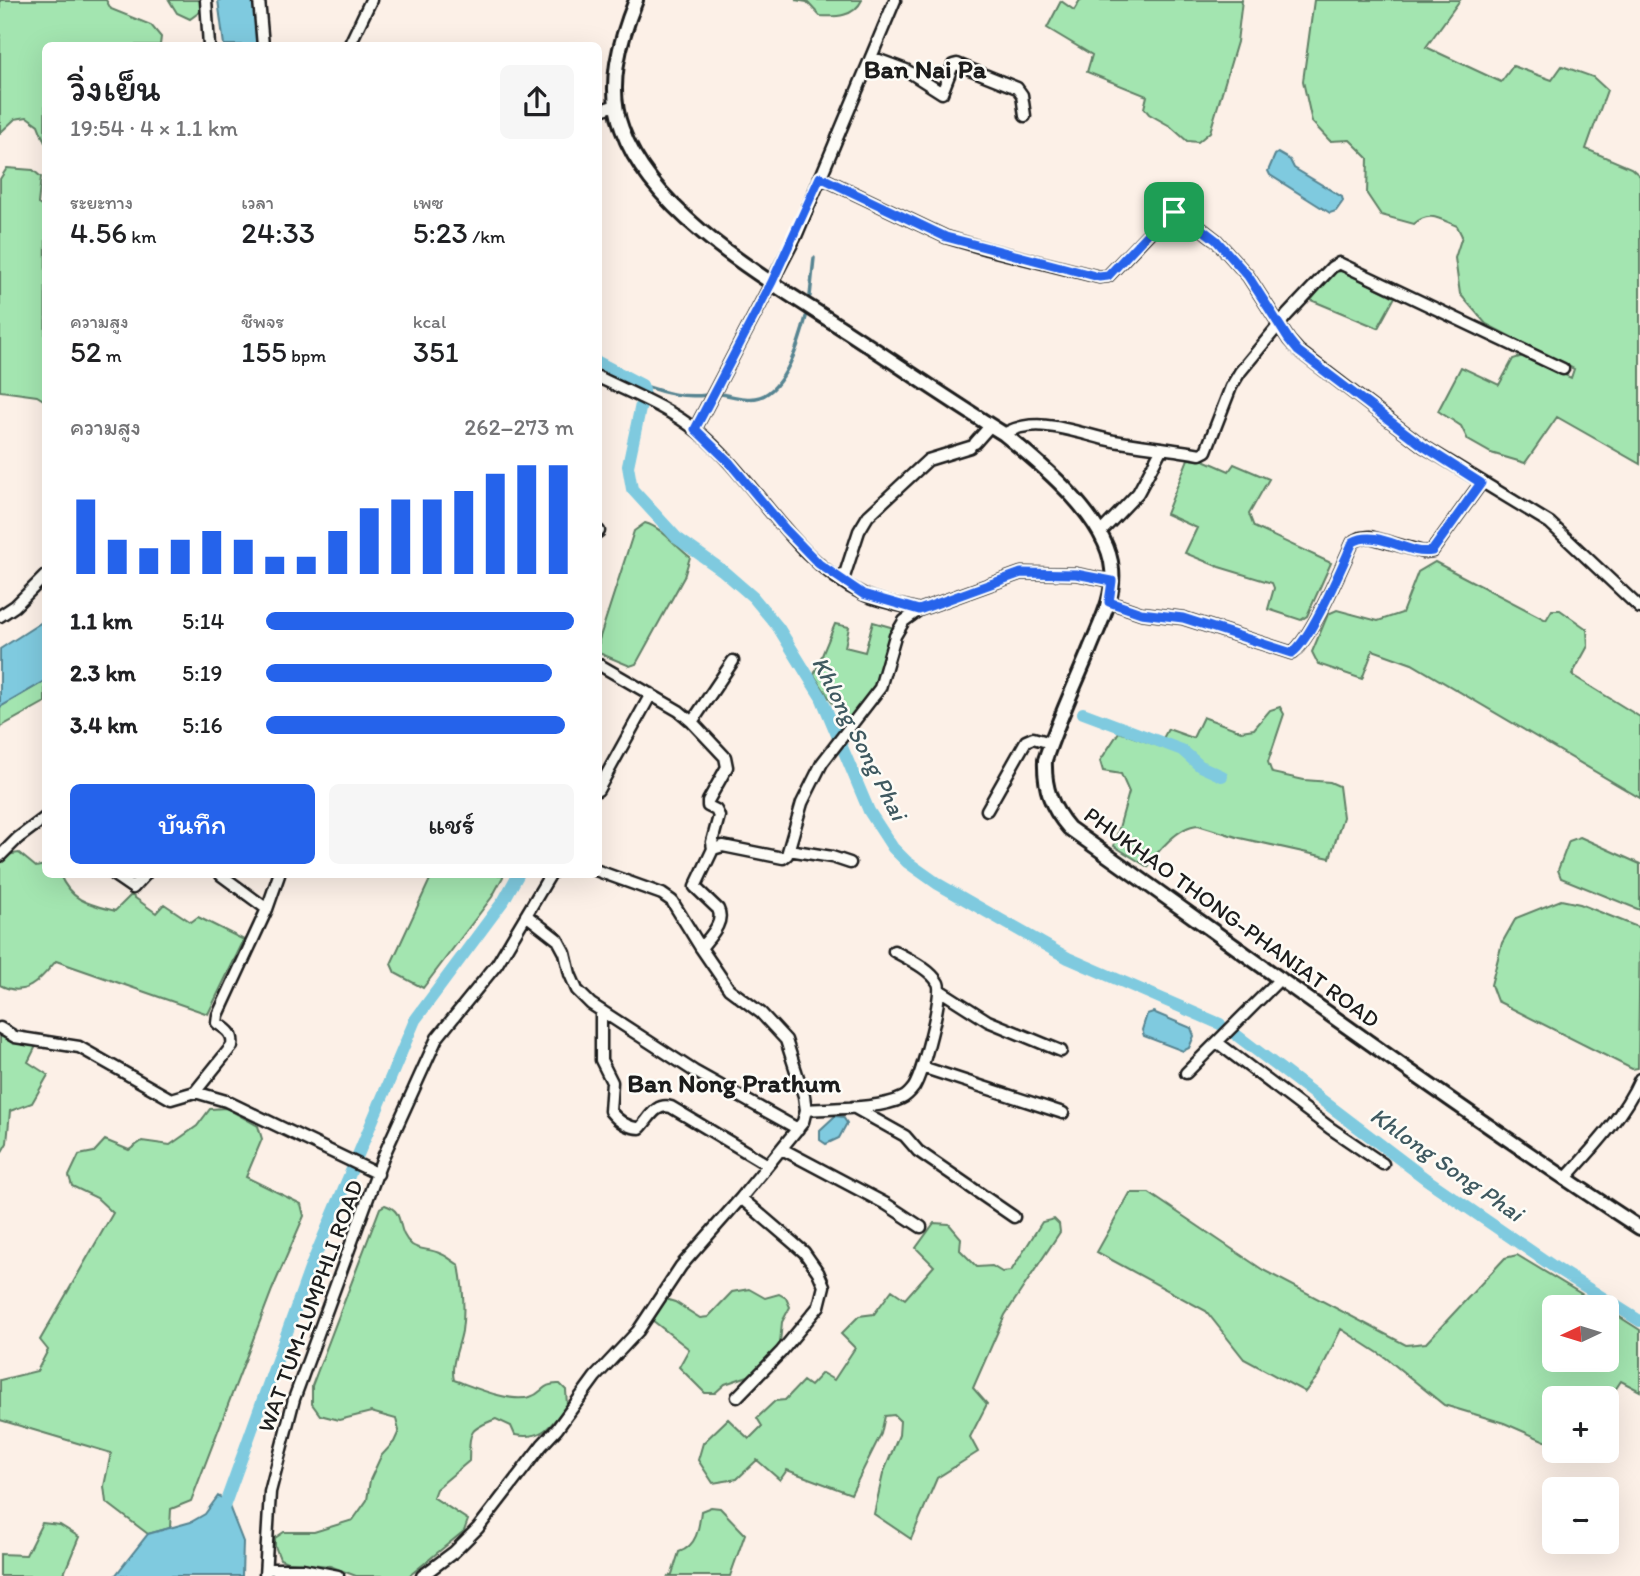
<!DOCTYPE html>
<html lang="th">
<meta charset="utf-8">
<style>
:root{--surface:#fff;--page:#f6f6f6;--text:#202124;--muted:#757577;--accent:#2563eb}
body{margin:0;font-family:Itim,"Playpen Sans Thai",sans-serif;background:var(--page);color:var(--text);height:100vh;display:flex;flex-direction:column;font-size:26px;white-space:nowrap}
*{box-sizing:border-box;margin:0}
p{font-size:23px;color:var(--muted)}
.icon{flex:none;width:38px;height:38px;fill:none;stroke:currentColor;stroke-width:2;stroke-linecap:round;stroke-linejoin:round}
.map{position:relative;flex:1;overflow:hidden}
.details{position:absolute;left:42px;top:42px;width:560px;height:836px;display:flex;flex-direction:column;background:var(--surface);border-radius:10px;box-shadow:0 7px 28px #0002}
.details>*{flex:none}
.needle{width:46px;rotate:266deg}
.controls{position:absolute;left:1542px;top:1295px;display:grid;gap:14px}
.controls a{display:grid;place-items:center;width:77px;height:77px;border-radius:10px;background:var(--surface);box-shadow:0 7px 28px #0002;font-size:35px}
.pin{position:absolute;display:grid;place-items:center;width:60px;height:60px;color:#fff;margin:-30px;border-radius:14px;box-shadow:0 4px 10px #0006}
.round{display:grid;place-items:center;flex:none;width:74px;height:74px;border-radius:10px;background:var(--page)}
.overview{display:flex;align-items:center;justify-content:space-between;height:119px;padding:0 28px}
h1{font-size:38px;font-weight:600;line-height:52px}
.metrics{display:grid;grid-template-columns:repeat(3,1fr);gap:10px;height:119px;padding:7px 28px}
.metrics div{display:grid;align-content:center}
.metrics b{font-size:30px;font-weight:600}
.metrics small{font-size:19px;font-weight:400}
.metrics p{font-size:19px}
.chart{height:196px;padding:14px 28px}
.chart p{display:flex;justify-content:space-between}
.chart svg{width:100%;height:126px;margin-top:7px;stroke:var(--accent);stroke-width:6}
.cta{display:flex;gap:14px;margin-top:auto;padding:14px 28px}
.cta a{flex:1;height:80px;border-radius:10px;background:var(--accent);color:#fff;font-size:28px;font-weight:600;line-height:80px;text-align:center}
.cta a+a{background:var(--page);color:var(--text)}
ul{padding:0 28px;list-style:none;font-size:23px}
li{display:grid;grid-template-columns:112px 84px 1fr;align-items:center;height:52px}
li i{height:18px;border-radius:9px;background:var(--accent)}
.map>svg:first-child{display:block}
.green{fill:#a3e5b0;stroke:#608066;stroke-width:2}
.water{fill:#7fcadf;stroke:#578491;stroke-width:2}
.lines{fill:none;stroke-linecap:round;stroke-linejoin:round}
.stream{stroke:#578491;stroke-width:3.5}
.canal{stroke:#7fcadf;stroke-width:12}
.minor-casing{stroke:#1c1c1c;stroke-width:15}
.tertiary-casing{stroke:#1c1c1c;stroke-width:18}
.minor{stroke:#fdfcf7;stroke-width:10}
.tertiary{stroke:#fdfcf7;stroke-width:12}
.route-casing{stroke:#fff;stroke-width:14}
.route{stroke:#2563eb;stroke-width:9}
.labels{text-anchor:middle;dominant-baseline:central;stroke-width:5;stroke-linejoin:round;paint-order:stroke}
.street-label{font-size:23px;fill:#1c1c1c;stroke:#fdfcf7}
.water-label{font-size:24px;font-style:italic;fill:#3f5960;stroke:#fdfcf7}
.quarter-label{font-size:26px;font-weight:bold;fill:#1c1c1c;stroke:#fdfcf7}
</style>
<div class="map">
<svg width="1640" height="1576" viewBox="0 0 1640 1576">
<rect width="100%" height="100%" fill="#fcf0e7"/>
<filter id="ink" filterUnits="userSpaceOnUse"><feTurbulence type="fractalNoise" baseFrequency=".0143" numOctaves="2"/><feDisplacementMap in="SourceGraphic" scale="14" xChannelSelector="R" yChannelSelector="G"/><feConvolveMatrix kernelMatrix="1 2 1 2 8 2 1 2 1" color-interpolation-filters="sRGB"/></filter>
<g filter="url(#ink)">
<path class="green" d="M0,0H106L111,9L151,25L161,37L160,45L46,46L45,143L38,125L27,117L15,119L0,133Z
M169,0H200L201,11L190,19L177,13Z
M795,0H862C854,17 836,17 820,16L807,2Z
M1080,0H1242L1237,42L1210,132L1198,142L1187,141L1170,126L1149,114L1144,108L1147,96L1087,72L1092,55L1047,28L1061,1L1074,10Z
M1314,0H1460L1426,47L1501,82L1513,66L1552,80L1562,66L1593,77L1607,90L1586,149L1631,168L1640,176V464L1557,417L1525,463L1491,453L1468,440L1461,426L1438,411L1461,367L1499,385L1513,359L1523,356L1571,378L1574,369L1486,324L1460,294L1455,258L1462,236L1457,226C1440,219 1429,210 1414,224L1381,215L1367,194L1368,158L1350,140L1330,141L1312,122L1303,81Z
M7,168L33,170L41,177L38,204L46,209L45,401L37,396L0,391V179Z
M1343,271L1395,297L1378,328L1311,300L1334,272Z
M1188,459L1204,460L1229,471L1234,464L1269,479L1249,514L1254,527L1331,563L1307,616L1301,620L1268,609L1274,588L1272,583L1219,567L1185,553L1197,528L1166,514Z
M645,523C663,528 675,546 690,557L684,577L636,664L630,666L599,653V640L634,531Z
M1435,562L1546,620L1552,610H1560L1587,629L1588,646L1572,675L1640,717V798L1412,664L1373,650L1362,679L1318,664L1312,652L1328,614L1337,610L1378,621L1402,613L1418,572Z
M873,622L894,628L877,686L847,725L814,675L835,624L849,627L845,647L865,652Z
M45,681V702L0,727V707Z
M1280,707L1284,714L1268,762L1272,773L1304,780L1330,782L1339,786L1343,817L1330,858L1240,838L1198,825C1179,826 1156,852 1148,867L1114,846L1129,792L1121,774L1103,771L1100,761L1119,732L1159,746L1168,729L1193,738L1203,717L1241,731L1254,729L1270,710Z
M1580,837L1640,864V910L1561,878L1558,870L1569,841Z
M19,853L36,867L45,865L46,875H60C71,901 89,904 115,911L131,895L156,913L164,904L191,922L198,917L244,940L208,1014L56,961C41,979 26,999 0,985V863L6,855Z
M432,875H504L492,897L423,988L395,973L391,964Z
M1561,900L1580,904L1640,928L1638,1068L1632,1069L1497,1001L1491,985L1502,943L1516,918Z
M0,1033L13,1041L36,1046L28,1062L48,1075L32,1103L10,1111L7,1143L0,1155Z
M226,1108L258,1126L262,1139L246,1177L301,1204L304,1216L272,1290L191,1501L171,1509L170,1528L148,1534L106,1502L104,1486L111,1453L0,1420V1380L37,1371L48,1350L40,1340L113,1213L97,1198L72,1186L69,1176L79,1155L94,1152L105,1140L129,1150L142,1141L170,1145L197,1126L210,1109Z
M1130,1193H1149L1263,1270L1406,1345L1426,1343L1505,1258L1517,1255L1603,1307H1554V1360H1606L1607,1309L1640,1330V1391L1621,1381L1607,1402L1606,1398H1554V1445L1504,1423L1444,1405L1386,1358L1341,1329L1318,1376L1305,1392L1244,1359L1206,1311L1097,1252Z
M385,1205C407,1212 394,1230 412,1245C419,1250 431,1249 439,1253C446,1255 452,1261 459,1265C463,1286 465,1310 462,1331C459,1348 450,1364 454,1380C474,1387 509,1403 530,1397C544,1393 541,1383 560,1384L566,1390L567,1405C551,1425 544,1440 515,1435L511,1426L496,1419C467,1430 470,1432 469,1461L436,1489L433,1497L468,1520L464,1531L409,1576H356L330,1566L287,1562L280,1559L275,1546V1538L284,1532H314L353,1520L367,1500L370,1480L381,1456L394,1442L399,1431L396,1419L371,1412L339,1420L320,1415L312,1404V1386L380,1208Z
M1054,1219L1059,1224L1060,1232L1005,1315L973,1388L987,1404L970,1437L978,1452L937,1478L911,1539L874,1514L883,1474L899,1435L900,1421L894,1415L885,1416L881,1434L851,1494L787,1470L780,1480L757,1460L737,1479L713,1483L698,1460L703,1443L728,1419L749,1439L762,1426L757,1418L775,1401L785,1400L803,1381L810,1386L822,1373L834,1380L855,1348L841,1334L859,1316L874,1314L892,1290L905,1299L934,1266L916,1248L934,1223L949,1224L961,1238L960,1250L977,1267L992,1266L1002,1272L1011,1271L1042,1222Z
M749,1289L765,1298L779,1294L786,1298L790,1307L782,1322L780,1343L770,1358L748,1376L725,1384L715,1393H705L679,1367L689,1349L652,1320L665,1299L675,1302L700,1318L708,1317L732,1292Z
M711,1507L720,1508L745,1534L730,1576H669L672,1574L679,1552C697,1546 699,1528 701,1511Z
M42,1523L60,1525L79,1537L63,1576H0V1554L26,1555Z"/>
<path class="water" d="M218,0H254L257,45H224Z
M1278,153L1290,160L1294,168L1342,197L1343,201L1336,211L1330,213L1270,175L1268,171L1275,155Z
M45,620V681L0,707V649Z
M1153,1012L1191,1028L1194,1036L1189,1048L1183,1051L1144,1036L1142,1030L1147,1014Z
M835,1116L843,1117L847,1123L839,1138L826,1144L820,1140V1130Z
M218,1496L227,1501L243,1542L242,1576H115L148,1534L191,1522L205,1514Z"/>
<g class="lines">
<path class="stream" d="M810,296L814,258
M642,385C665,393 682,398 707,395
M721,394C733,396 748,401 760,397C785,389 800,341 806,317"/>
<path class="canal" d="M598,362L642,385L644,390L628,466L632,489L677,538L722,570L753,597L778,627L821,697L869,811L893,848L907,862L938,884L1068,958L1220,1024
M1083,713L1182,750L1200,766L1222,776
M1235,1034L1426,1179L1554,1267L1640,1321
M221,1515L311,1266L415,1020L504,900L518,875"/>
<defs>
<path id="minor" d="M206,0L209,46
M259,0L263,46
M349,46L371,0
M871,57L906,70L942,93L953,65L957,64L1017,88L1022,95L1025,116
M598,111L616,105
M820,177L946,237L987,249L1099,277L1108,276L1168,213H1181L1216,240L1248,276L1289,340L1299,351L1423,446L1550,523L1640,608
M598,377C631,393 669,408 697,431C756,479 792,560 863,594C879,602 901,605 919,610
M695,429L796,236L895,0
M1004,434C1037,414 1079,434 1114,441C1143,446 1172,449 1200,454L1206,451L1231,387L1240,372L1287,315L1332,267L1339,263L1563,369
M975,443L990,426
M598,532L599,531
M1100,533L1138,493L1162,448
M843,580L859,531L868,516L928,460L970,447
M1109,602L1141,613L1183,618L1292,653C1312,638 1341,568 1353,542L1361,538L1370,537L1423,552L1432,551L1481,483
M0,616L15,606L46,575
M598,664L679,711L692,722L733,661
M692,722L725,757L727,767L708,801V806L716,810L719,816L712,842L713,849
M598,790L651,694
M987,810L1026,741L1033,738L1051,743
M789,850L832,857L850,863
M0,856L18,838L46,817
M114,875L133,888L145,875
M221,875L267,909
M526,915L558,940L565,953L570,974L577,990L591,1004L694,1071L798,1129
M701,948C709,937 725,923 718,909L695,887L713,849L723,846L783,858L787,855L802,803L822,763L880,688L895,636L904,621L919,610L1021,573L1076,574L1112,581
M941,991L988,1021L1061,1051
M601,1011V1060L612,1082L610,1111C618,1121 627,1128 640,1128C650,1118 655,1103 671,1107L768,1165
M0,1028L15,1037L79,1047L171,1099L195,1092L232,1046C234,1033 227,1030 217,1023L218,1015L267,909L279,875
M1218,1043L1330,1128L1383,1164
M922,1067L1063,1113
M1186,1073L1281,978
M195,1092L226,1101L378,1174
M853,1107L905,1136L918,1151L1014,1217
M806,1110C831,1108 881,1109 902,1098C907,1096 911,1091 914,1087C922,1074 944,994 938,983C930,969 908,959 894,951
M782,1149L886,1204L921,1227
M1565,1179C1593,1148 1623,1117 1640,1079
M737,1397L781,1352L819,1306L824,1286L818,1272L804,1252L741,1198
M266,1569H303L338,1576
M265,1576L270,1492L294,1399L383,1157L437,1038L497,964L550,875
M422,1576L454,1552L478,1528L542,1445L557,1429L595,1377L638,1331L681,1266L741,1198L803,1122L806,1110L804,1096L786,1040L761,1013L729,989L701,948L672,901L662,894L598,871"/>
<path id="tertiary" d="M636,0C620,40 606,87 622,129C654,218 772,282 848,332C900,366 951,401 1004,434C1041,464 1108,519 1112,569C1115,598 1099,625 1089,651C1074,687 1057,723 1045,760C1044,788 1051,807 1069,828C1259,963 1446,1101 1640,1228"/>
</defs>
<use href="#minor" class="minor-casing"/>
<use href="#tertiary" class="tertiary-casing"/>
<use href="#minor" class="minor"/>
<use href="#tertiary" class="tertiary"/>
</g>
</g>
<g class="lines" filter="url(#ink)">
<defs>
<path id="route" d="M820,177L946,237L1099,277L1108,276L1167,213H1181L1216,240L1248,276L1289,340L1298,351L1423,446L1481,483L1432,551C1406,556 1379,528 1353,542C1341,568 1312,638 1292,653L1183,618L1141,613L1109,602L1112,581L1076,574L1021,573L919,610L863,594L819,564L785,529L729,462L695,429L772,282Z"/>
</defs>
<use href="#route" class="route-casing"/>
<use href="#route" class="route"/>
</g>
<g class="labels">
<g class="street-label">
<text transform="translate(1232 917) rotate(36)">PHUKHAO THONG-PHANIAT ROAD</text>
<text transform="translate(310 1306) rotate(-70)">WAT TUM-LUMPHLI ROAD</text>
</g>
<g class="water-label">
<text transform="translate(860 738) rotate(63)">Khlong Song Phai</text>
<text transform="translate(1447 1164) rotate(35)">Khlong Song Phai</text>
</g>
<g class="quarter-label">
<text x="925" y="69">Ban Nai Pa</text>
<text x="734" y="1083">Ban Nong Prathum</text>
</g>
</g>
</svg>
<div class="controls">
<a><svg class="needle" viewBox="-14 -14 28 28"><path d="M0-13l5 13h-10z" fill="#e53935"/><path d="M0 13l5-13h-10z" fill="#757577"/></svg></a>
<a>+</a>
<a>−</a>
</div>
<div class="pin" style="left:1174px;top:212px;background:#1e9e55"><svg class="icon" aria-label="arrive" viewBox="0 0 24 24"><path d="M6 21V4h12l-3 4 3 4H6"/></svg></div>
<section class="details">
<div class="overview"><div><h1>วิ่งเย็น</h1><p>19:54 · 4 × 1.1 km</p></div><a class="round"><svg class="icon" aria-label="share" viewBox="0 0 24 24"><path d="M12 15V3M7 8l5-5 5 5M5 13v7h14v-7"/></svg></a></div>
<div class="metrics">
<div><p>ระยะทาง</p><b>4.56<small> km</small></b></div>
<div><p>เวลา</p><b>24:33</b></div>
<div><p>เพซ</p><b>5:23<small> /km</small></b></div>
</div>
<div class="metrics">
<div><p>ความสูง</p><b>52<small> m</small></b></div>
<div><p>ชีพจร</p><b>155<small> bpm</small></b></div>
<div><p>kcal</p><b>351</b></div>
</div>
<div class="chart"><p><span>ความสูง</span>262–273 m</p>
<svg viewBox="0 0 160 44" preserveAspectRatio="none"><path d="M5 44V18M15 44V32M25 44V35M35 44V32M45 44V29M55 44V32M65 44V38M75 44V38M85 44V29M95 44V21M105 44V18M115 44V18M125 44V15M135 44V9M145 44V6M155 44V6"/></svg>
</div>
<ul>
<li><b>1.1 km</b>5:14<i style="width:100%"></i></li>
<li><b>2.3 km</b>5:19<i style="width:93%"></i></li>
<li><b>3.4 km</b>5:16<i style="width:97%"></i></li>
</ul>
<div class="cta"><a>บันทึก</a><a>แชร์</a></div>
</section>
</div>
